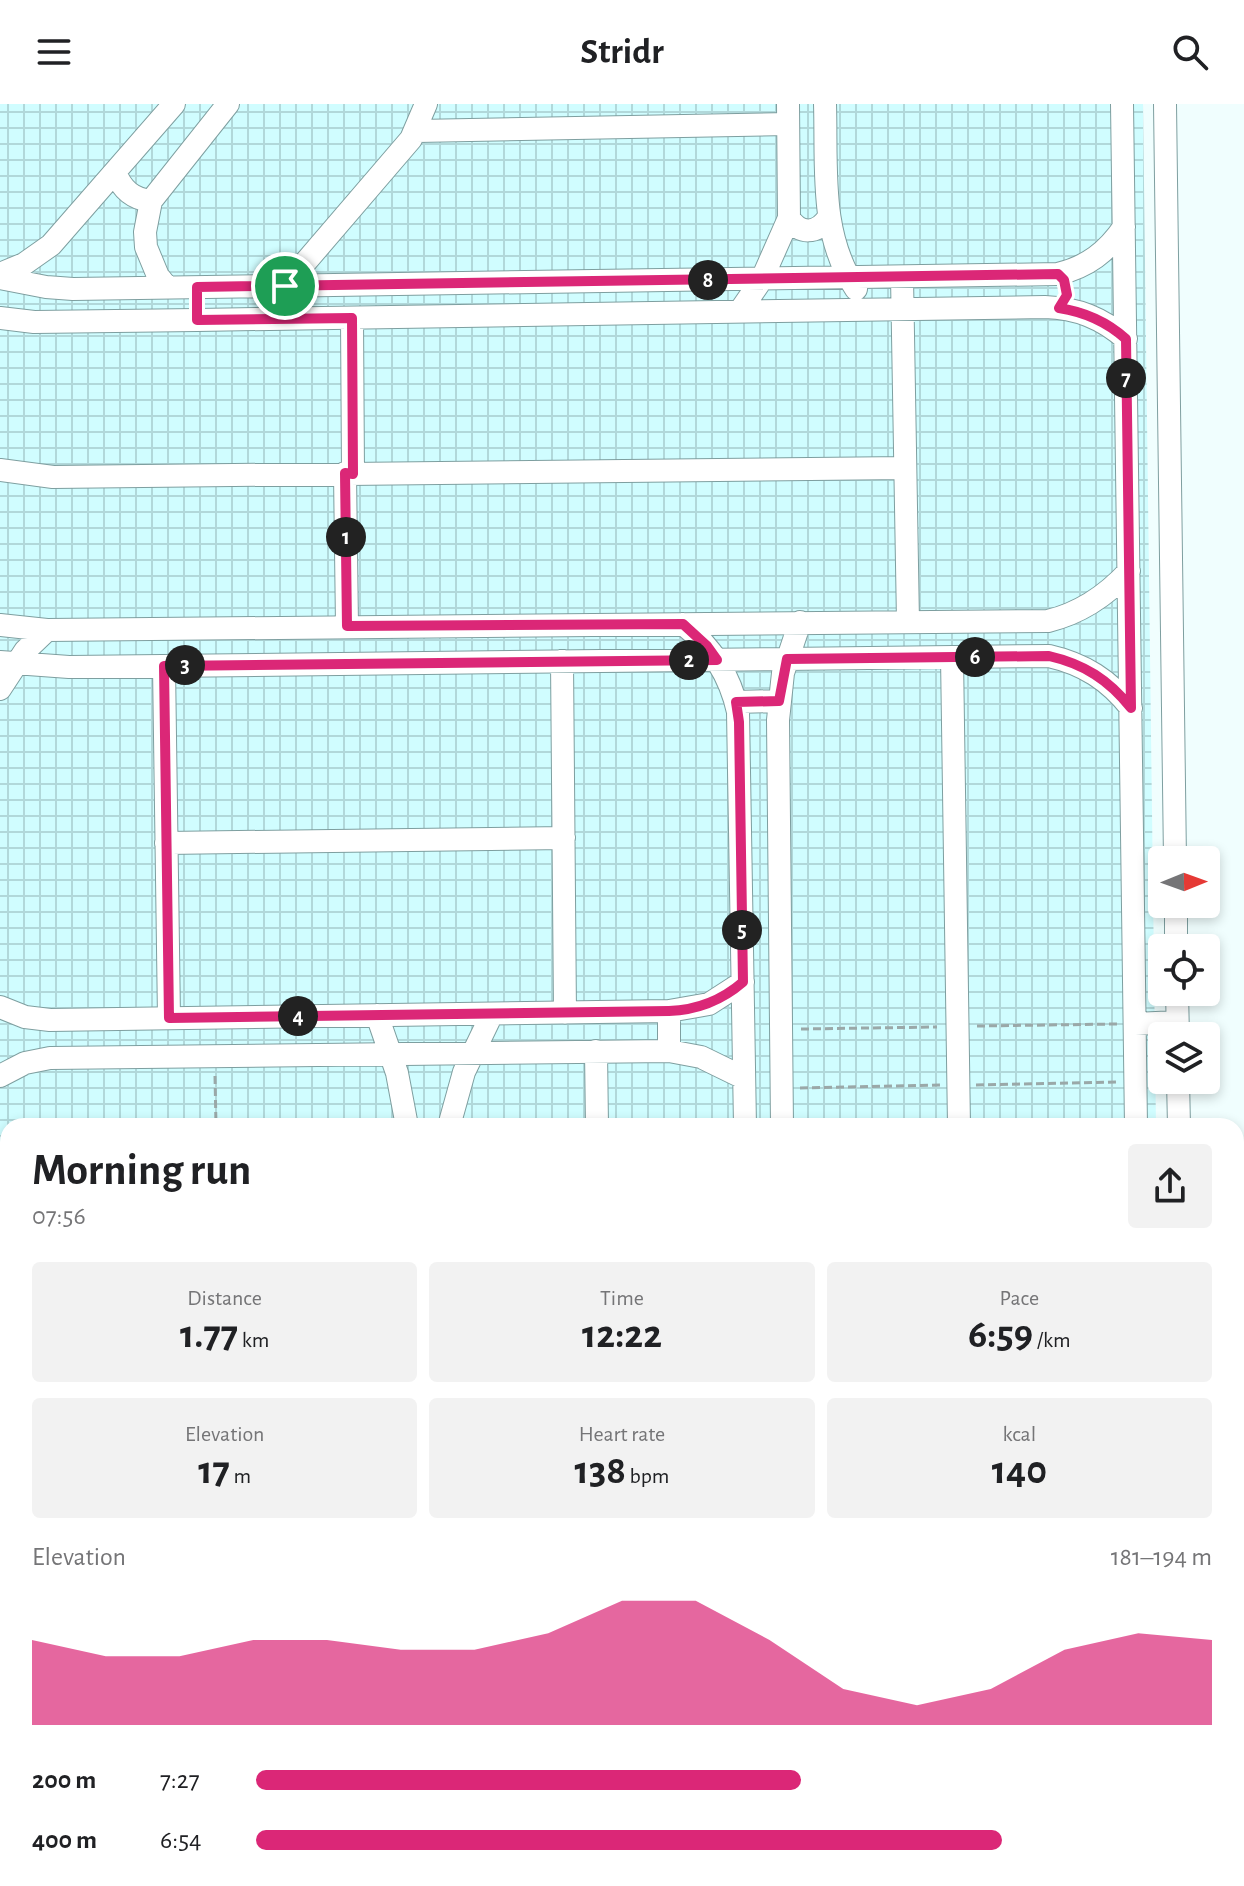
<!DOCTYPE html>
<meta charset="utf-8">
<style>
:root{--surface:#fff;--page:#f2f2f2;--text:#202124;--muted:#757577;--accent:#db2777}
body{margin:0;font-family:"Alegreya Sans",sans-serif;background:var(--page);color:var(--text);height:100vh;display:flex;flex-direction:column;font-size:30px;white-space:nowrap}
*{box-sizing:border-box;margin:0}
p{font-size:26px;color:var(--muted)}
.icon{flex:none;width:44px;height:44px;fill:none;stroke:currentColor;stroke-width:2;stroke-linecap:round;stroke-linejoin:round}
.map{position:relative;flex:1;overflow:hidden}
.side{position:absolute;left:0px;top:1014px;width:1244px;height:768px;display:flex;flex-direction:column;background:var(--surface);border-radius:24px 24px 0 0;box-shadow:0 4px 12px #0003}
.side>*{flex:none}
.needle{width:52px;rotate:89deg}
.tools{position:absolute;left:1148px;top:742px;display:grid;gap:16px}
.tools a{display:grid;place-items:center;width:72px;height:72px;border-radius:8px;background:var(--surface);box-shadow:0 4px 12px #0003;font-size:40px}
.pin{position:absolute;display:grid;place-items:center;width:68px;height:68px;color:#fff;margin:-34px;border:4px solid #fff;border-radius:50%;box-shadow:0 2px 8px #0007}
.km{position:absolute;width:40px;height:40px;margin:-20px;border-radius:50%;background:#222;color:#fff;font-size:22px;line-height:40px;text-align:center}
.round{display:grid;place-items:center;flex:none;width:84px;height:84px;border-radius:8px;background:var(--page)}
.head{display:flex;align-items:center;justify-content:space-between;height:136px;padding:0 32px}
h1{font-size:44px;font-weight:700;line-height:60px}
.stats{display:grid;grid-template-columns:repeat(3,1fr);gap:12px;height:136px;padding:8px 32px}
.stats div{display:grid;align-content:center;border-radius:8px;background:var(--page);text-align:center}
.stats b{font-size:40px;font-weight:700}
.stats small{font-size:22px;font-weight:400}
.stats p{font-size:22px}
.chart{height:224px;padding:16px 32px}
.chart p{display:flex;justify-content:space-between}
.chart svg{width:100%;height:144px;margin-top:8px;fill:var(--accent);opacity:.7}
ul{padding:0 32px;list-style:none;font-size:26px}
li{display:grid;grid-template-columns:128px 96px 1fr;align-items:center;height:60px}
li i{height:20px;border-radius:10px;background:var(--accent)}
header{display:flex;justify-content:space-between;align-items:center;height:104px;padding:0 32px;background:var(--surface);font-size:36px;font-weight:700}
.map>svg:first-child{display:block}
.industrial{fill:url(#industrial-grid)}
.lines{fill:none;stroke-linecap:round;stroke-linejoin:round}
.minor-casing{stroke:#7e9fa0;stroke-width:24}
.path{stroke:#9aa8a8;stroke-width:3;stroke-dasharray:8 4;stroke-linecap:butt}
.minor{stroke:#fff;stroke-width:22}
.route-casing{stroke:#fff;stroke-width:16}
.route{stroke:#db2777;stroke-width:10}
</style>
<header><svg class="icon" aria-label="menu" viewBox="0 0 24 24"><path d="M4 6h16M4 12h16M4 18h16"/></svg>Stridr<svg class="icon" aria-label="search" viewBox="0 0 24 24"><circle cx="10" cy="10" r="6"/><path d="M15 15l6 6"/></svg></header>
<div class="map">
<svg width="1244" height="1782" viewBox="0 0 1244 1782">
<defs>
<pattern id="industrial-grid" width="8" height="8" patternUnits="userSpaceOnUse" patternTransform="scale(2)"><rect width="8" height="8" fill="#d0fdff"/><path d="M0 4h8M4 0v8" fill="none" stroke="#b1d8da"/></pattern>
</defs>
<rect width="100%" height="100%" fill="#f0fefe"/>
<path class="industrial" d="M0,0H1143L1156,1022H8V1774H1166V1782H0Z"/>
<g class="lines">
<defs>
<path id="minor" d="M825,0C827,63 819,130 856,185
M1122,0L1136,1022
M1165,0L1175,756
M417,27L788,20
M115,68C122,86 133,95 151,97
M789,114C800,131 817,130 828,114
M0,170L24,160L51,141L174,0
M902,173L908,518
M0,174L46,183L73,185L1058,170C1087,163 1107,148 1124,123
M285,182L411,35L426,0
M167,183L158,172L146,143L145,128L151,97L228,0
M740,207L762,175L789,114L788,0
M0,214L34,218L197,216L1045,203C1077,204 1102,214 1126,235
M352,214L353,370
M0,366L53,373L905,364
M345,369L347,522
M683,520C712,543 730,571 738,608L745,1022
M0,521L47,526L1048,517C1081,509 1106,492 1129,467
M952,553L959,1022
M562,557L565,909
M0,558L69,563L1049,552C1084,560 1109,576 1131,604
M164,562L169,914
M0,585L25,547L47,526
M736,598L779,597
M166,739L564,734
M1176,800V844
M1177,888L1178,932
M0,903L25,913L50,916L669,907L709,900L743,878
M669,907V947
M377,911L397,969L407,1022
M1135,920L1177,918
M596,947L597,1022
M0,972L25,959L50,954L669,947L701,953L744,974
M1178,976L1179,1022
M449,1022L464,968L492,910
M782,1022L778,616L783,569L800,518
M0,1126H8
M0,1305H8
M0,1538H8
M0,1594L2,1782
M174,1774V1782
M417,1774V1782
M454,1774V1782
M741,1774V1782
M970,1774L971,1782
M1105,1774L1121,1782
M1147,1774V1782
M1191,1774V1782
M481,1782L509,1775L569,1774"/>
</defs>
<use href="#minor" class="minor-casing"/>
<path class="path" d="M977,922L1117,920
M801,925L937,923
M215,972L216,1022
M976,981L1116,978
M800,984L940,981"/>
<use href="#minor" class="minor"/>
</g>
<g class="lines">
<defs>
<path id="route" d="M1058,170L1064,176L1067,191L1059,204C1085,208 1106,217 1126,235L1131,604C1109,576 1084,560 1049,552L787,555L779,597L736,598L739,618L743,878C721,897 698,906 669,907L169,914L164,562L717,556L707,542L683,520L347,522L345,369L353,370L352,214L197,216V183Z"/>
</defs>
<use href="#route" class="route-casing"/>
<use href="#route" class="route"/>
</g>
</svg>
<div class="tools">
<a><svg class="needle" viewBox="-14 -14 28 28"><path d="M0-13l5 13h-10z" fill="#e53935"/><path d="M0 13l5-13h-10z" fill="#757577"/></svg></a>
<a><svg class="icon" aria-label="locate" viewBox="0 0 24 24"><circle cx="12" cy="12" r="6"/><path d="M12 2v4M12 18v4M2 12h4M18 12h4"/></svg></a>
<a><svg class="icon" aria-label="layers" viewBox="0 0 24 24"><path d="M12 4l9 5-9 5-9-5zM3 14l9 5 9-5"/></svg></a>
</div>
<div class="pin" style="left:285px;top:182px;background:#1e9e55"><svg class="icon" aria-label="arrive" viewBox="0 0 24 24"><path d="M6 21V4h12l-3 4 3 4H6"/></svg></div>
<b class="km" style="left:346px;top:433px">1</b>
<b class="km" style="left:689px;top:556px">2</b>
<b class="km" style="left:185px;top:561px">3</b>
<b class="km" style="left:298px;top:912px">4</b>
<b class="km" style="left:742px;top:826px">5</b>
<b class="km" style="left:975px;top:553px">6</b>
<b class="km" style="left:1126px;top:274px">7</b>
<b class="km" style="left:708px;top:176px">8</b>
<section class="side">
<div class="head"><div><h1>Morning run</h1><p>07:56</p></div><a class="round"><svg class="icon" aria-label="share" viewBox="0 0 24 24"><path d="M12 15V3M7 8l5-5 5 5M5 13v7h14v-7"/></svg></a></div>
<div class="stats">
<div><p>Distance</p><b>1.77<small> km</small></b></div>
<div><p>Time</p><b>12:22</b></div>
<div><p>Pace</p><b>6:59<small> /km</small></b></div>
</div>
<div class="stats">
<div><p>Elevation</p><b>17<small> m</small></b></div>
<div><p>Heart rate</p><b>138<small> bpm</small></b></div>
<div><p>kcal</p><b>140</b></div>
</div>
<div class="chart"><p><span>Elevation</span>181–194 m</p>
<svg viewBox="0 0 160 44" preserveAspectRatio="none"><path d="M0 44V18L10 23L20 23L30 18L40 18L50 21L60 21L70 16L80 6L90 6L100 18L110 33L120 38L130 33L140 21L150 16L160 18V44z"/></svg>
</div>
<ul>
<li><b>200 m</b>7:27<i style="width:57%"></i></li>
<li><b>400 m</b>6:54<i style="width:78%"></i></li>
</ul>
</section>
</div>
